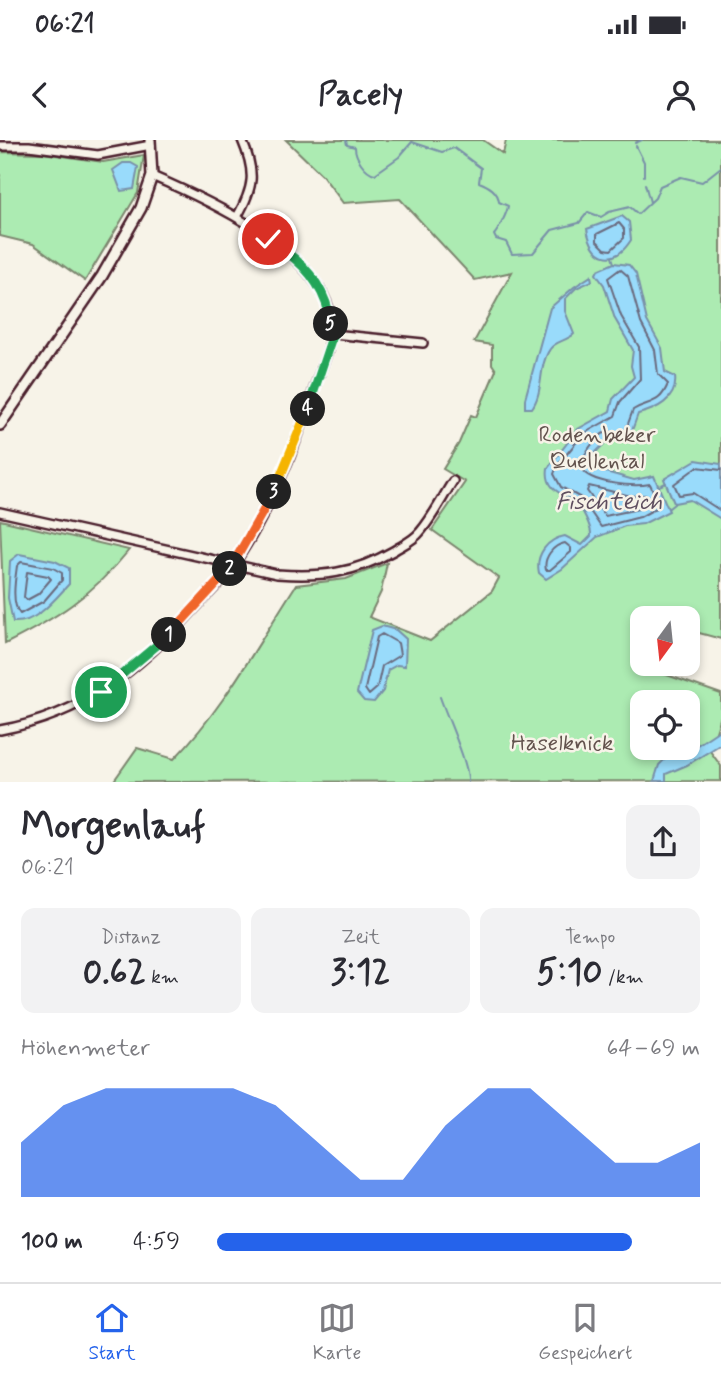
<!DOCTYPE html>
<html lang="de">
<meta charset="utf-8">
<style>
:root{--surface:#fff;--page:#f2f2f3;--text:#2b2b33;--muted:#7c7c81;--line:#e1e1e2;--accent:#2563eb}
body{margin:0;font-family:Mynerve,sans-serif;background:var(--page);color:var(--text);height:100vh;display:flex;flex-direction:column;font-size:26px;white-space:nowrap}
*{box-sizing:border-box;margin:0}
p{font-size:23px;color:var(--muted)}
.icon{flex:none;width:38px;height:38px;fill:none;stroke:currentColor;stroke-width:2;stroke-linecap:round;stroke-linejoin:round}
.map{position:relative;height:642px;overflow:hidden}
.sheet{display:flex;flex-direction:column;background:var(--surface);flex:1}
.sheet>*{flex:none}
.needle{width:46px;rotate:195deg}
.controls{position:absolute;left:630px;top:466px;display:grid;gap:14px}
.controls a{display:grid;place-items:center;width:70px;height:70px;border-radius:14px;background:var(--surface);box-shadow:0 4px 10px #0003;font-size:35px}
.pin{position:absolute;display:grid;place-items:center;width:60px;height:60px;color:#fff;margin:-30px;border:4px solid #fff;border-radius:50%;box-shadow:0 2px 7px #0007}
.km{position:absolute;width:35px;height:35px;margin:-18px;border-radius:50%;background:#222;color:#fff;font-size:19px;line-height:35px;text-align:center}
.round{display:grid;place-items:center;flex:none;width:74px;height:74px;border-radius:14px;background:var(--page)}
.overview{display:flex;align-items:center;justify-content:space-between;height:119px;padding:0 21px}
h1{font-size:38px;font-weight:800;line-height:52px}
.figures{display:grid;grid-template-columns:repeat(3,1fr);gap:10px;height:119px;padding:7px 21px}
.figures div{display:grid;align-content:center;border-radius:14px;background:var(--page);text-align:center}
.figures b{font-size:35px;font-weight:800}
.figures small{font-size:19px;font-weight:400}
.figures p{font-size:19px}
.chart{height:196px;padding:14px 21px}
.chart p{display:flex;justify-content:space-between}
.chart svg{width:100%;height:126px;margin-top:7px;fill:var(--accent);opacity:.7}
ul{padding:0 21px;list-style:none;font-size:23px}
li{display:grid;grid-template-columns:112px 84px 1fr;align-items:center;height:52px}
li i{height:18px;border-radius:9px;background:var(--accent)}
.status{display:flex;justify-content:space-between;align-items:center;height:49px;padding:0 35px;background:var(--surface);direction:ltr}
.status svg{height:19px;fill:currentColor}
header{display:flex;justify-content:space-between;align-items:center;height:91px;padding:0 21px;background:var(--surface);font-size:32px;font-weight:800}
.dock{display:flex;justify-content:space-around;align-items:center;height:98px;border-top:2px solid var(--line);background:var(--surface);font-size:19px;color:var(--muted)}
.dock a{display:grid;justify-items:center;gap:4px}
.dock .active{color:var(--accent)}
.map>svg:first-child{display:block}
.green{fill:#acebb2;stroke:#7b856e;stroke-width:2;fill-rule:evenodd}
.water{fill:#99dbfb;stroke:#7990a8;stroke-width:2}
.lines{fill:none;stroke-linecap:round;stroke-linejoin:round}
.shore{stroke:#6a6a7e;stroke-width:2}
.stream{stroke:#7990a8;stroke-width:2}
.minor-casing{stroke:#4a1f2b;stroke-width:12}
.tertiary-casing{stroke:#4a1f2b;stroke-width:14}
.minor{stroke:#f7f3e8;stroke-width:7}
.tertiary{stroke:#f7f3e8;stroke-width:9}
.split-1-casing{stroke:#fff;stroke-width:14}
.split-2-casing{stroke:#fff;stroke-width:14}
.split-3-casing{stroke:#fff;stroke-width:14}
.split-4-casing{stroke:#fff;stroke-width:14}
.split-5-casing{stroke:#fff;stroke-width:14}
.split-6-casing{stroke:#fff;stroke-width:14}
.split-7-casing{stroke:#fff;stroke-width:14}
.split-1{stroke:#22a559;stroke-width:9}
.split-2{stroke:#f0652b;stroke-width:9}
.split-3{stroke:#f0652b;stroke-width:9}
.split-4{stroke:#f5b400;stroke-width:9}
.split-5{stroke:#22a559;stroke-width:9}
.split-6{stroke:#22a559;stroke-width:9}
.split-7{stroke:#f5b400;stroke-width:9}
.labels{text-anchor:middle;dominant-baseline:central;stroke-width:5;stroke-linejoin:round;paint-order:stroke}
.park-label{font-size:23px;fill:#62524d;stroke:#f7f3e8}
.water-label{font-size:24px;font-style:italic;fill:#5e4e5f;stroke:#f7f3e8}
</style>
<div class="status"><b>06:21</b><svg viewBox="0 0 49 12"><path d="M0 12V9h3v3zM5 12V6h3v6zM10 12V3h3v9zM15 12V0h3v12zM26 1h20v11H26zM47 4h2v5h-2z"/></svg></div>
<header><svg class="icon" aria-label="back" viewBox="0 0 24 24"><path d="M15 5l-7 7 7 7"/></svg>Pacely<svg class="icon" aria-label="person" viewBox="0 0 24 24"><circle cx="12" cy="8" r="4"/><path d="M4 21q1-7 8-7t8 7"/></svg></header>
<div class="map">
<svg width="721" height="642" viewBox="0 0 721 642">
<rect width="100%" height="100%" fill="#f7f3e8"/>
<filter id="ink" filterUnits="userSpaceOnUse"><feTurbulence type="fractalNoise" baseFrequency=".0143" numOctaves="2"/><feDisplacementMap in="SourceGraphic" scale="14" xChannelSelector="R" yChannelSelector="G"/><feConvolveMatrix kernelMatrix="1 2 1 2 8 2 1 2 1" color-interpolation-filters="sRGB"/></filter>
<g filter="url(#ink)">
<path class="green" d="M286,0H483L503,14L506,0H721V499L688,490V478H642L644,527L721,554V576L710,611L721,626V641L113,642L137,608L174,619C224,568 257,505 296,445L346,439L387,423L381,452L369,477L430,501L492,451L499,438L432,390L465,342L443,329L459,303L471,275L476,277L496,230L492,224V205L474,202L512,132L475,140L400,59L343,63L322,35ZM642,562H688V607H642Z
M0,12L43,13L103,22L144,15L138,53L85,141L33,104L0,96Z
M0,380L129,410C93,455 55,479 5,504Z"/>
<path class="water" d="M123,23H131L138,27L134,49L121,51L113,30Z
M622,76L629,82L631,100C613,128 592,118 587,89Z
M614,123L629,125L636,134L647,181L662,208L665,232L675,237C678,260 655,270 638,274L630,296L619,301L609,299L590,318L588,327L634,340L654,336L669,371L643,384L625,386L597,397L562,429L546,439L539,433C535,415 547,399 565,396L582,405L591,396C592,387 581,366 574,361C559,353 545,348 548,328L578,289L610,271L613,259L634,237L631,226L633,210L615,179L604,145L596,134L598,130Z
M591,136L592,141L576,148L565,159V171L574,194C567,201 555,201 550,209C538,226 544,252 532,268H525V259L550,168L574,147Z
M696,320L721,324V379L690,360L674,363L664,339Z
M19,414L55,421L69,428V444C55,459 36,484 13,482L8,458L10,421Z
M382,486L396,490L406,499L405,526L397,525L388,530L383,551L374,562L364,561L357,553L372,490Z
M721,589V604L687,625L666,634V641H654L659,625L665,619L688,611Z"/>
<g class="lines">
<path class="shore" d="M619,83L624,89V98L611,110L605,109L597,101V94Z
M620,129L628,136L641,183L655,210L658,234L668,244C659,266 649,260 633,270L625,292C618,294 614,291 607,292C596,295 581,317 581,328C589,344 634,347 650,344L660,366L640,377L601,387L581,358L561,347L554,334L557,326L583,294L615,276L620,262L640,239L639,207L621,176L608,138Z
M721,330L697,327L674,344L679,355L693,353L721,371
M589,346L631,356L645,355L648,362L638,369L605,376L587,351Z
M565,403L571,408V412L550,430H546C543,418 553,405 565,403Z
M21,422L53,428L62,433V440L44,461L20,474C11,464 15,440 17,426Z
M27,432L48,436L51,439L38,454L27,460L24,457Z
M382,494L398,503L400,515L382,526L377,548L369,555L365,549L377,497Z"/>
<path class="stream" d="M346,0L347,5L355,7C355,17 365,32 375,34L399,17L412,2L442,12L454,8L481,28L479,42C489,46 498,51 499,62L508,66C507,73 499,89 494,95L496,99L506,102L512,114L533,113L552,90L579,83L588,72L601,77L609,72L630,67L638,74L655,58L660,46L681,37L702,42L721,27
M635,3L642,0
M636,6L644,22V36
M645,44L650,62
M612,117L614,123
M659,346L666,343
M669,368L674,364
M440,557C446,575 470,627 468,642"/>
<defs>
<path id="minor" d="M0,6H29L98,15L151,5
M237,77C254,47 256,33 242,0
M333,194L423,203
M0,372L277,434C322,437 353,434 393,411C402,405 413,401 420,392C433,377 442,358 453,341
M0,590C84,575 141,528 197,466C209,452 225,439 235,423C269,371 294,313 312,255C320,227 339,198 329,169C310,107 208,60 152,36"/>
<path id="tertiary" d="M0,285L102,136L141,68L152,36L150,0"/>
</defs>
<use href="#minor" class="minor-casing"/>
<use href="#tertiary" class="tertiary-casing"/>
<use href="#minor" class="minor"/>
<use href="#tertiary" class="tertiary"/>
</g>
</g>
<g class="lines" filter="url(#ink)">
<defs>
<path id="split-1" d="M101,552L169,495"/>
<path id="split-2" d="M169,495L230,429"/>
<path id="split-3" d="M230,429L274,352"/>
<path id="split-4" d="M274,352L308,269"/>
<path id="split-5" d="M308,269L333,194L331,184"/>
<path id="split-6" d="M285,111C310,129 327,153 331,184"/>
<path id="split-7" d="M268,99L285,111"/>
</defs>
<use href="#split-1" class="split-1-casing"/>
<use href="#split-2" class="split-2-casing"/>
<use href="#split-3" class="split-3-casing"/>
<use href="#split-4" class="split-4-casing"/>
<use href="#split-5" class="split-5-casing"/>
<use href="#split-6" class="split-6-casing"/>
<use href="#split-7" class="split-7-casing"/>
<use href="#split-1" class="split-1"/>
<use href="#split-2" class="split-2"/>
<use href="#split-3" class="split-3"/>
<use href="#split-4" class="split-4"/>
<use href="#split-5" class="split-5"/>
<use href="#split-6" class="split-6"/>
<use href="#split-7" class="split-7"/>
</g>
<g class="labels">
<g class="park-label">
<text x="597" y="296">Rodenbeker<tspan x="597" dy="26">Quellental</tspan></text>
<text x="562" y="604">Haselknick</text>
</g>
<g class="water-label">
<text x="609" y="362">Fischteich</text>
</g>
</g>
</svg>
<div class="controls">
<a><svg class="needle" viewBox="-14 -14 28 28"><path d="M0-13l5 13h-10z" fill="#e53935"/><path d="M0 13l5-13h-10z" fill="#7c7c81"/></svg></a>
<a><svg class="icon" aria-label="locate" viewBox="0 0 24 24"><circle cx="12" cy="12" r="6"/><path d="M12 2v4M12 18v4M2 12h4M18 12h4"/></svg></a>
</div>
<div class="pin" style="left:101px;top:552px;background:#1e9e55"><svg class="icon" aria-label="arrive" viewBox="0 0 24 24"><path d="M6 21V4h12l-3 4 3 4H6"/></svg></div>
<div class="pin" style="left:268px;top:99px;background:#d93025"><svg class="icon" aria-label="check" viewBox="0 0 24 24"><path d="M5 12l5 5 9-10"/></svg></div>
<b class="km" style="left:169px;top:495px">1</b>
<b class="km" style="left:230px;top:429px">2</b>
<b class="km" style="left:274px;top:352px">3</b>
<b class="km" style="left:308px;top:269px">4</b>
<b class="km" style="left:331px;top:184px">5</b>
</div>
<section class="sheet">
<div class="overview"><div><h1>Morgenlauf</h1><p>06:21</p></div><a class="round"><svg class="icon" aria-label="share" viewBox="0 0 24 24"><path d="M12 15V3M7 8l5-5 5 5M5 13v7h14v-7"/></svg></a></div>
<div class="figures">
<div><p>Distanz</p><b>0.62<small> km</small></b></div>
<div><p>Zeit</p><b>3:12</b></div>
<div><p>Tempo</p><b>5:10<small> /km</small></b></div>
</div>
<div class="chart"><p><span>Höhenmeter</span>64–69 m</p>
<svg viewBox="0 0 160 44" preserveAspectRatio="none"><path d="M0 44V25L10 12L20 6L30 6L40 6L50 6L60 12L70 25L80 38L90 38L100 19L110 6L120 6L130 19L140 32L150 32L160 25V44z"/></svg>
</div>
<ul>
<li><b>100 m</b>4:59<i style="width:86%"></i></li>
</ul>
</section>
<nav class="dock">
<a class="active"><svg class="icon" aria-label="home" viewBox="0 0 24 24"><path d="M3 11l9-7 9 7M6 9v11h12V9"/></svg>Start</a>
<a><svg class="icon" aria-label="map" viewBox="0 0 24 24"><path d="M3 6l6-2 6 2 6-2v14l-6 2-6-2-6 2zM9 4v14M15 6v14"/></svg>Karte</a>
<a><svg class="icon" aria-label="saved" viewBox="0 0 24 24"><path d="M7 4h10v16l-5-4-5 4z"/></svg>Gespeichert</a>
</nav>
